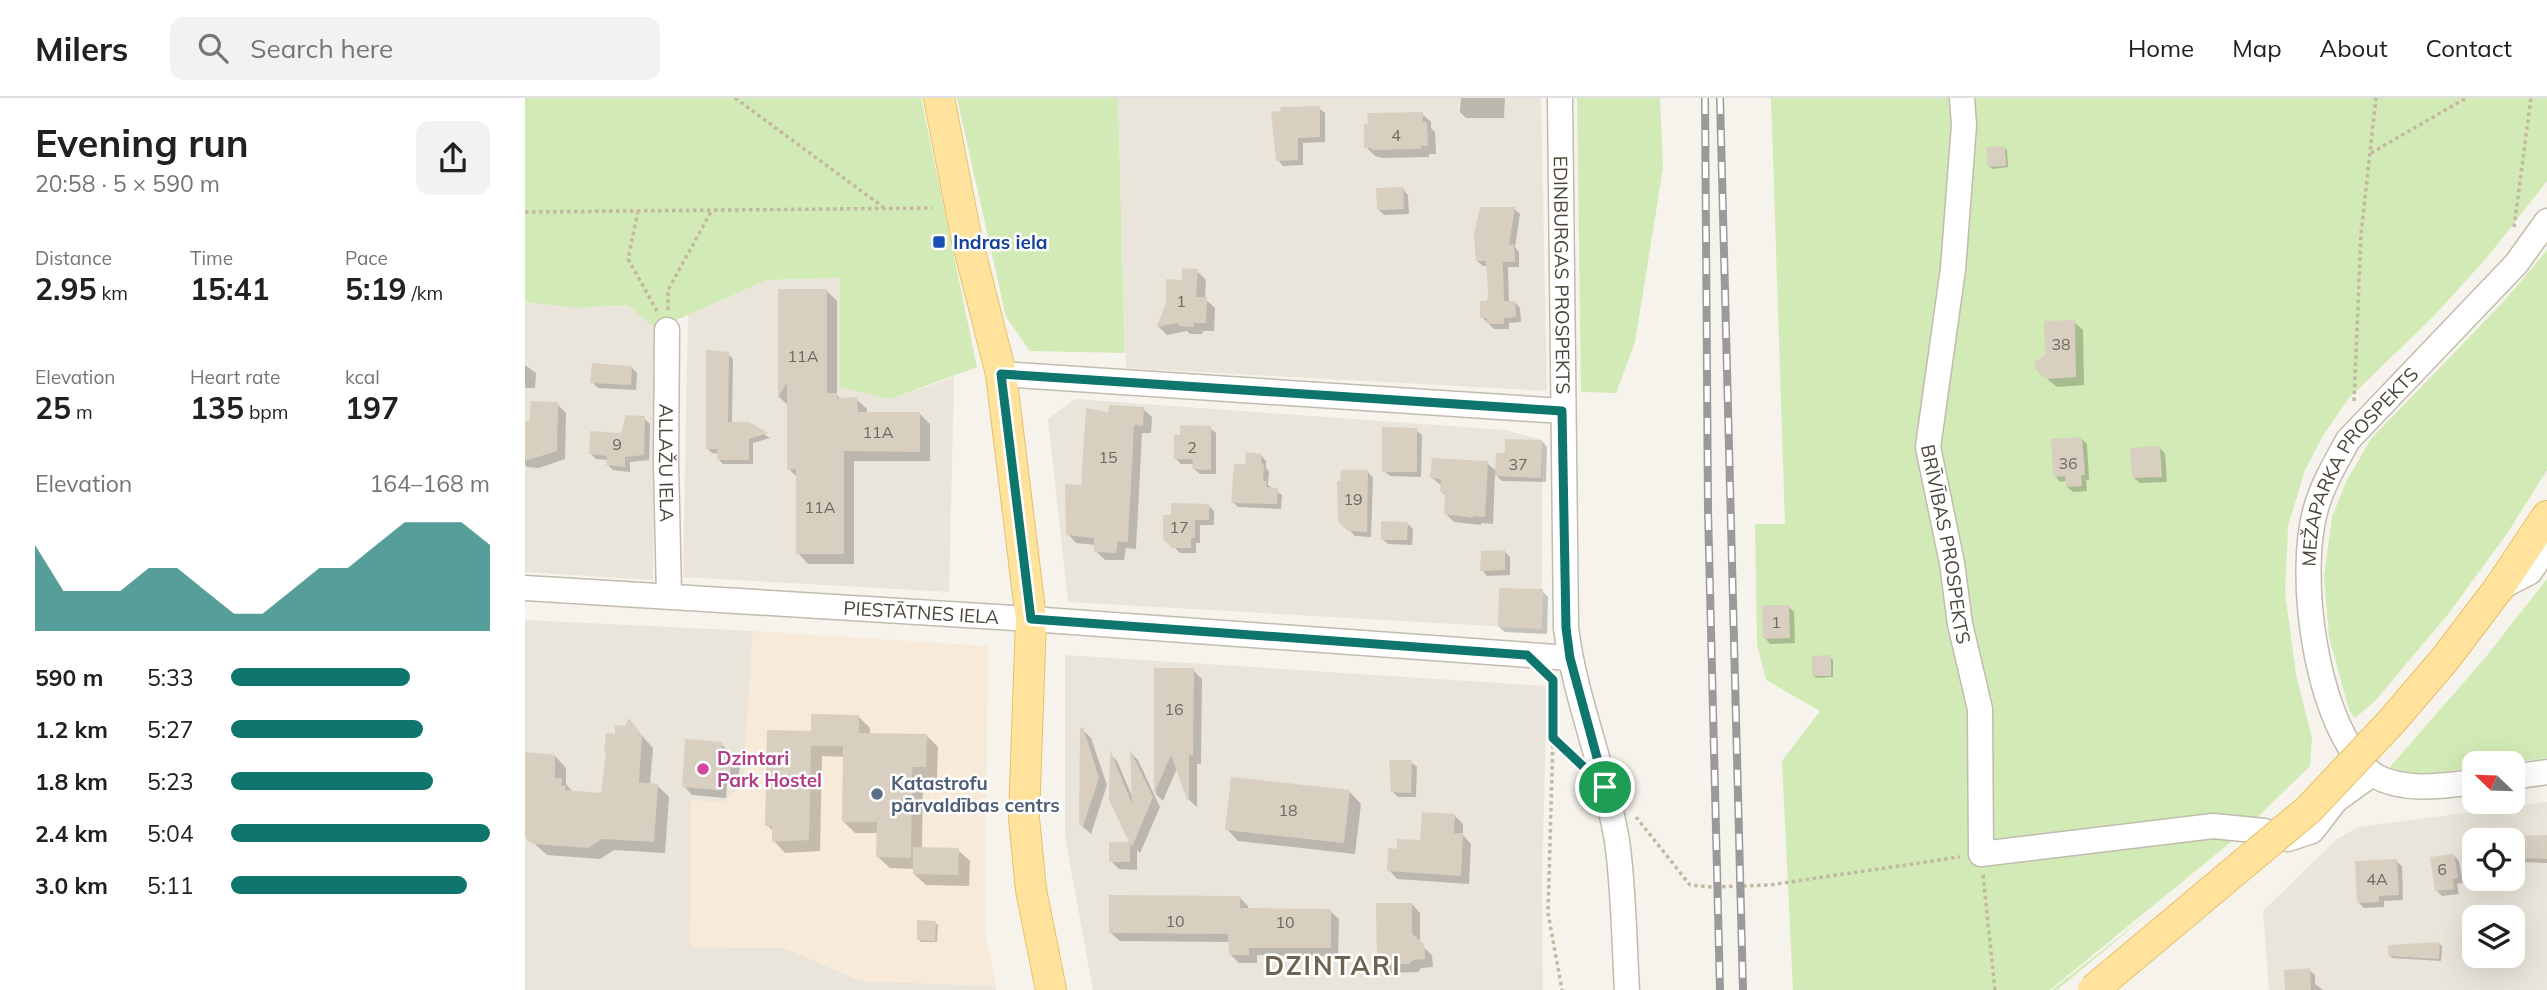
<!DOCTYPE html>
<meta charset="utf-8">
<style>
:root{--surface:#fff;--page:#f2f2f2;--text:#202124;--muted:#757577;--line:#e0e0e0;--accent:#0f766e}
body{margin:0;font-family:Mulish,sans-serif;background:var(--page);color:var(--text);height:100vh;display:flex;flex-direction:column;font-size:26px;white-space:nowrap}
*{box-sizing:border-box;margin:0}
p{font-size:23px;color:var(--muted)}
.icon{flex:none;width:38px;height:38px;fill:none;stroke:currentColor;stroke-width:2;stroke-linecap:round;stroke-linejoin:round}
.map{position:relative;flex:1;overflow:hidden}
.side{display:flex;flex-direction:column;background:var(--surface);width:525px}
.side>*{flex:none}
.needle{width:46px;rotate:293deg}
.fabs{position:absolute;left:1937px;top:653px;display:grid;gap:14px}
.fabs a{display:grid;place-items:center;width:63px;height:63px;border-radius:14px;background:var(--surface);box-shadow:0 7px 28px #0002;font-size:35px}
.pin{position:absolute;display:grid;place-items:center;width:60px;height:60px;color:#fff;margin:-30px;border:4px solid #fff;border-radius:50%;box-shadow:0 2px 7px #0007}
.round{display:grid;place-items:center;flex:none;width:74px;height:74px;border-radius:14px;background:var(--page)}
.summary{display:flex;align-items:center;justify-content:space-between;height:119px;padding:0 35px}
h1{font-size:38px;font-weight:700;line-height:52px}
.stats{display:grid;grid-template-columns:repeat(3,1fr);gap:10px;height:119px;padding:7px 35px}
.stats div{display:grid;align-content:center}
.stats b{font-size:30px;font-weight:700}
.stats small{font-size:19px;font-weight:400}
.stats p{font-size:19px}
.chart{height:196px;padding:14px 35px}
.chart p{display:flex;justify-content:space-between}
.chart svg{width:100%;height:126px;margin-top:7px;fill:var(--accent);opacity:.7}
ul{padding:0 35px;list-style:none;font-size:23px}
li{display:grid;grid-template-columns:112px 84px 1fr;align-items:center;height:52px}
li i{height:18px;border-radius:9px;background:var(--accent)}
header{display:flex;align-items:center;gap:42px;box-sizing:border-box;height:98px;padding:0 35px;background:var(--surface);border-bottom:2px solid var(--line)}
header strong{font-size:33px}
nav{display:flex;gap:38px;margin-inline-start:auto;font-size:24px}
.search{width:490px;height:63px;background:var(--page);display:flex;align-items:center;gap:18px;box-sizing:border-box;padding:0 24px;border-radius:14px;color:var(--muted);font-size:26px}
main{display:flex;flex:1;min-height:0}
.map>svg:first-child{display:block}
.residential{fill:#eae5da;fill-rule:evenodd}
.commercial{fill:#f7ead8}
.green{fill:#d2eab5}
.shadow{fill:#0003}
.building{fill:#d8cfc1}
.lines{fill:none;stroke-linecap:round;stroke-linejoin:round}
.minor-casing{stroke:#c2bbae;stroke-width:27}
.major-casing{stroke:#e6c16a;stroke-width:32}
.path{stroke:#c4b79f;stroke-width:3.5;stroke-dasharray:3.5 3.5;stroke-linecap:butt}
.minor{stroke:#fff;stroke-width:24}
.major{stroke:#ffe39c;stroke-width:30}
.rail-casing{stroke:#9a9a9a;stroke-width:8}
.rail{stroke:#fff;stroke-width:5;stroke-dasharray:16;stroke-linecap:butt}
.major-bridge-casing{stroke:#e6c16a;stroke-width:32;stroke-linecap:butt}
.major-bridge{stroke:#ffe39c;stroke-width:30}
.route-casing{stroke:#fff;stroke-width:14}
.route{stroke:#0f766e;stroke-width:9}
.transit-dot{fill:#1a4fb4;stroke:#fff;stroke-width:2.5}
.hotel-dot{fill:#d1479c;stroke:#fff;stroke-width:2.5}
.service-dot{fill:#5c6f8a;stroke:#fff;stroke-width:2.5}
.labels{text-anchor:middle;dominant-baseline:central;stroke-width:5;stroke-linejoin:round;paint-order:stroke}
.number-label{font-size:16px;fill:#6e675b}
.transit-label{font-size:19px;font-weight:bold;fill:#164399;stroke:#fff;text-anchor:start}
.street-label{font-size:19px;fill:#4b4439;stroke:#fff}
.hotel-label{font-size:19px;font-weight:bold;fill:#b23c85;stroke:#fff;text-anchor:start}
.service-label{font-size:19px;font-weight:bold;fill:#4e5e75;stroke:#fff;text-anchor:start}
.district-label{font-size:26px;font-weight:bold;letter-spacing:2px;fill:#6e6250;stroke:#fff}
</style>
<header>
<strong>Milers</strong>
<div class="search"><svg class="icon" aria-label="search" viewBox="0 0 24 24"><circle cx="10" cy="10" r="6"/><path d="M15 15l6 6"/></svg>Search here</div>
<nav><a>Home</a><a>Map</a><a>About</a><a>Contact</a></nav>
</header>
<main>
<section class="side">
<div class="summary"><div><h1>Evening run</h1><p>20:58 · 5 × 590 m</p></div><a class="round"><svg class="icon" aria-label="share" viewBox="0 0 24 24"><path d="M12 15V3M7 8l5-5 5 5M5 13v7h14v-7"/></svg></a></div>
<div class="stats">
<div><p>Distance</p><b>2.95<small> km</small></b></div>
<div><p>Time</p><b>15:41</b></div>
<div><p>Pace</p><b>5:19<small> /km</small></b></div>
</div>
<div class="stats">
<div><p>Elevation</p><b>25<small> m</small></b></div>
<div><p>Heart rate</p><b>135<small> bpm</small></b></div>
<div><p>kcal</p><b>197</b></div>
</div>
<div class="chart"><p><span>Elevation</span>164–168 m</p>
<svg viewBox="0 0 160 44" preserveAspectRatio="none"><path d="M0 44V14L10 30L20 30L30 30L40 22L50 22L60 30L70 38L80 38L90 30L100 22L110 22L120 14L130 6L140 6L150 6L160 14V44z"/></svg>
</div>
<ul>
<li><b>590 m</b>5:33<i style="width:69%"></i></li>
<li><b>1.2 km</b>5:27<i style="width:74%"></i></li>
<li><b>1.8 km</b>5:23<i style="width:78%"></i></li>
<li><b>2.4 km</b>5:04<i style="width:100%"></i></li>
<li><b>3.0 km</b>5:11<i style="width:91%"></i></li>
</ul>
</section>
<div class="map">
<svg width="2022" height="892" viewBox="0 0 2022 892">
<rect width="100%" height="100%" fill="#f6f3ec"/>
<path class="residential" d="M593,0H1016L1022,293L601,270Z
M315,180L365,301L429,279L424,494L158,479L163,217L242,182Z
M0,204L51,210L102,207L131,231L128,482L0,474Z
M550,301L980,332L1017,342V531L543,504L523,321Z
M0,522L228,533L218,687L199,704L166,703V849L260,850L336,883L471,888V892H0Z
M540,557L1022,588L1017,782L1018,892H568L540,739Z
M2022,704V892H1744L1738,813L1812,741L1833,729ZM1950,742H1988V780H1950ZM1950,819H1988V858H1950Z"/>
<path class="commercial" d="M228,533L463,548L460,835L471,888L336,883L260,850L165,849L166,702L199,704L218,687Z"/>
<path class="green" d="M0,0H396L452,269L365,301L315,289V180L242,182L131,231L102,207L51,210L0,204Z
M432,0H593L600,255L505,253L481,219Z
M1052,0H1135L1138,70L1110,244L1091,295L1056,294Z
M1246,0H2022V83L1964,157L1909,218L1824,300L1799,336L1780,372L1763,428L1760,495L1771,576L1787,640L1785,668L1712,739L1525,892H1268L1257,663L1295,613L1241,582L1232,546L1230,426H1260Z
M2022,152V372L1983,434L1924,515L1850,603L1830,620L1824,612L1804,539L1799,478L1807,419L1821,384L1846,341L1980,202Z
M2022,481V660L1983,665H1950L1949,670L1885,678L1865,669L1960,560Z
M1627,813L1532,892H1527Z"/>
<path class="shadow" d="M936,0H980L979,20H941L935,14Z
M794,10L800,15V44L778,45V67L758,68L753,62Z
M897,16L906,24V30L910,34L911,56H904V59L857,60L850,58L841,49Z
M1479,50L1482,52L1483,69L1467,71L1464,68Z
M878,91L883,97L884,116L859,117L853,111Z
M989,111L995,116L990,149L994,154V169H983L984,205L990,204L995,210L996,224L984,225V231H969L957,219L964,197L963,168H958L952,163Z
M672,173L681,182L680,201L690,210L689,233H678L677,236H665L662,233L642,237L633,228Z
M255,193H302L312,203V297L316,301H331L342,311V316H395L405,326V363H329V466H283L273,455V380L264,371V308L254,299Z
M1549,224L1558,232L1559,287L1532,289L1514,274L1522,257Z
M203,256L208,261L207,325L223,326L245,340L228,345V366H198L193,361V356L187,355L182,350Z
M0,267L11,275L10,290H0Z
M106,269L112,275L111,292L73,290L67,284Z
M32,306L41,315L40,361L14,370L2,369L0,367V325H5Z
M618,311L627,319L626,335H617L611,451L601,450L599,462H580L571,453V447L551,445L543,436L585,316Z
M119,320L125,326L124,362L105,364V374L88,372L83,367V362L71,361L65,355L98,337Z
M685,330L691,335V376H675L669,371V366H656L650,360Z
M891,332L897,337L896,379L865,378L859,373Z
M1557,341L1562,346L1564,382H1561L1562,393L1548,394L1542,389V383L1535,384L1530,378Z
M1017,343L1022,349L1021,384L977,383L970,376L968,426L956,425V427L929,424L921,416L922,399L917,394V388L907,380L962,365L972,374Z
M1635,350L1640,356L1642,384L1615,385L1609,380Z
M736,357L741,363V370L744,373L743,387L757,397L756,411L713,409L708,404L722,368Z
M843,374L848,380L846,439L830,438L815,423Z
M683,407L689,413V427H675V445H671V455H655L640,440Z
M882,425L888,431L887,447L863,446L857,441Z
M980,454L985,459V477L962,478L957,472Z
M1017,493L1023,499L1022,536L980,534L974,529Z
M1263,508L1269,514L1270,545L1245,546L1240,540Z
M1305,559L1308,562V579L1291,580L1288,577Z
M631,572H668L677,581L676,666H672V709L663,701L652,670L638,703L631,696Z
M334,619L345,630V637H401L413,649L412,680H398L397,751L433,752L445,763L444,788L401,787L389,776V771L365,770L353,759V735H330L318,723L320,659L297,658L295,753L260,755L249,743V734L242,727L287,635Z
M104,623L128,650L125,687H132L144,699L140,755L89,752L75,761L22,757L2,739L0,720V656L30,658L41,670V686L48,694L77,697L92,638L101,630Z
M557,631L566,640L582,687L566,736L556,727Z
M196,646L205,654L204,658L215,667L213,685L202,684L201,700L167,697L159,688Z
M607,656L613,662L635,709L615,755L612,752V772L594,771L586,763V746H607L586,657L592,663L608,700Z
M886,664L892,669L891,699H873L867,693Z
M825,694L836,706L830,756L713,743L702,731Z
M929,717L938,726V737L946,746L944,786L872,781L864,772L873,752L897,744Z
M2022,739V765L1993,764L1988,759L1987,740Z
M1929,758L1934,763L1938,785L1932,786L1934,796L1917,798L1912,793Z
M1871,763L1877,768L1878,802L1859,803V809L1839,810L1834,805Z
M715,800L723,808V812L805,813L814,821L813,858L732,857V865H714L705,856V844L595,843L586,835Z
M887,806L895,815V846L907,857L908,869L896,870L893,874L862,875L853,866Z
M410,825L413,827L412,844H396L393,841Z
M1915,846L1917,848L1916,863L1867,860L1865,857Z
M1784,872L1790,877V886L1798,892H1762Z"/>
<path class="building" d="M795,8V39L773,40V62L751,63L746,14L756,13L755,9Z
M898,14V24H902L903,48H896V51L847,52L846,50H839V26L843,25L842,15Z
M1480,48L1481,68L1463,69L1461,49Z
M878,89L879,111L852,112L851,90Z
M955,109H990L984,147L989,146L990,164H978V170L979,203H990L991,219L979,220V226H962V220H955V203H962L963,197L961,163H951L949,136Z
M657,170L673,171L671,199H682L681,225H669V229L654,228V225L631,229L641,206V181L657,182Z
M253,191H302V295H312V300L332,299L333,314H395V354L319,353V456H271V371L262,372V284L253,300Z
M1550,222L1551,279L1522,281L1513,275L1510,270V264L1520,257L1519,223Z
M181,252L204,254L203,324H224L243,335L224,341V362H192V351H181Z
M67,265L107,268L106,287L65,285Z
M6,303L33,304L32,353L0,363V323H4Z
M584,307L619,309L618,328L609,327L603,444L593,443L591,455L569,454V440L541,437L540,386L556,387L561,310L583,314Z
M101,317L120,318L119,357L100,359V369L81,367L82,358L64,356L65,333L96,335Z
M655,327L686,328V372L667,371L668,361H649V337H655Z
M857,329L892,330V374H857Z
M1557,339L1560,377H1556L1557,388L1541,389L1540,378L1528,379L1526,341Z
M980,341L1017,342L1016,380L970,378L971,355H980Z
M1635,348L1637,379L1607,380L1605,350Z
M721,354L737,356L736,365L739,366L738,383H742L741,389L753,390L752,406L706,405L709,366H720Z
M907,360L963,363L960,419L948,418V420L919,416L920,395L915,394L916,381L905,380Z
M816,372H843L842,434L823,433L813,424L812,383H815Z
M646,405L684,406V422H670V440H666V450H647L638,441V417H646Z
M856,423L883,424L882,442H856Z
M980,452V472L955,473L956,453Z
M974,490L1018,491L1017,531L973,529Z
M1246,507H1264L1265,540L1238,541L1237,508Z
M1306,557V578H1287V558Z
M629,570H669L668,658L664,657V702H662L646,657L629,696Z
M286,616L334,617V635L402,636L401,669H387L386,760L351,759L352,724H317L318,648H286L284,742L247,744V728H240L242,632L286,633Z
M104,620L114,633V637H117L114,684L133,686L129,744L77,741L63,750L9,746L2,743L0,738V654L30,657V680H37L36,687L41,688L40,692L76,695L81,654H79L81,635L90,636V627L100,628Z
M558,629L574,680L558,728L554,727L555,630Z
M160,641L197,644L196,655L207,656L205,677L194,676L193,692L157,689Z
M585,652L607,706L605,652L628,699L607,749L605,745V764H584V744H604L584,702Z
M864,662H887L886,695L866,694Z
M706,679L825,692L819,745L700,732Z
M897,714L930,716L929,735H938L936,778L862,773L863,750L872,751V741L895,742Z
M2022,737V761L1988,760V738Z
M388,749L434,750L433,777L388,776Z
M1929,756L1933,780L1928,781L1929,791L1910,793L1905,759Z
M1872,761L1874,797L1854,798V804L1832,805L1830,763Z
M584,797L715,798V810L806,811V850H724V857H704L703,836L584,835Z
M851,805H887V836L899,846L900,861L888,862L884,866L852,867Z
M392,822L411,823L410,843L392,842Z
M1915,844L1914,861L1863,858V847Z
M1785,870L1786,892H1760L1759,872Z"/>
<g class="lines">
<defs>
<g id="minor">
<path id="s1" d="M1035,0L1041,530C1050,602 1080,670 1092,743C1099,792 1099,843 1102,892"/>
<path id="s2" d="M1437,0L1439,27L1428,171L1403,349L1427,465L1435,526L1455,611L1456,756L1688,728L1739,733L1763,741L1787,733L1811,702"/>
<path id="s3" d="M142,232L141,364L144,498"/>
<path d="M476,276L1037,313"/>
<path id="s4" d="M0,490L506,521L1045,560"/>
<path d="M1974,490L2005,474L2022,448"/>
<path d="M1988,679L2022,674"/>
<path id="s5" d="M1950,684C1916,688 1881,694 1850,678C1844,674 1839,668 1835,663C1790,610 1772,476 1791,410C1798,386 1811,364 1823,342L1991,166L2022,123"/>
<path d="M1796,704L1811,702L1847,676"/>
</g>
<path id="major" d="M414,0L441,138L476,276L506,521L499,720L506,792L526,892
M1974,490L2022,418"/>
</defs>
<use href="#minor" class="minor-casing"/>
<use href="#major" class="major-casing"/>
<path class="path" d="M210,0L358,109
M1846,55L1941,0
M113,113L103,161L133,215
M0,114L407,110
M1989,129L2006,0
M143,212V192L187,112
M1829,303L1836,136L1851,0
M1028,590V640L1047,658
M1028,640L1023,815L1037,892
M1111,719L1165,787L1187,789L1244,787L1435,759
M1458,777L1470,892"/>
<use href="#minor" class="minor"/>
<use href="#major" class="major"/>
<defs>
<path id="rail" d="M1180,0L1183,412L1195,892
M1195,0L1218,892"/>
</defs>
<use href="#rail" class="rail-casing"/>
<use href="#rail" class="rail"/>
<defs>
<path id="major-bridge" d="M1568,892L1784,711L1867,623L1920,561L1974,490"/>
</defs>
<use href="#major-bridge" class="major-bridge-casing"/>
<use href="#major-bridge" class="major-bridge"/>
</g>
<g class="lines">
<defs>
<path id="route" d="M476,276L1037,313L1041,530L1045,560L1080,689L1028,640V582L1002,557L506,521Z"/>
</defs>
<use href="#route" class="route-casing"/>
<use href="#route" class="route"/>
</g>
<rect class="transit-dot" x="407" y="137" width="14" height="14" rx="3.5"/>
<circle class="hotel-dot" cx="178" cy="671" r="7"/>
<circle class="service-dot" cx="352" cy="696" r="7"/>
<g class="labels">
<g class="number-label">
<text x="871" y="37">4</text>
<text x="656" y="203">1</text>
<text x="1536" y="246">38</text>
<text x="278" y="258">11A</text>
<text x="353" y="334">11A</text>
<text x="92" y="346">9</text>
<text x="667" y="349">2</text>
<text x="583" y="359">15</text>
<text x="1543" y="365">36</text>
<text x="993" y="366">37</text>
<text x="828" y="401">19</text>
<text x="295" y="409">11A</text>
<text x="654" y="429">17</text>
<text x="1251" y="524">1</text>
<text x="649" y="611">16</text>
<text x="763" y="712">18</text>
<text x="1917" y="771">6</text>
<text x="1852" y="781">4A</text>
<text x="650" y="823">10</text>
<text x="760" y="824">10</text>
</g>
<g class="transit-label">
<text x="428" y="144">Indras iela</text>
</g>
<g class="street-label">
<text stroke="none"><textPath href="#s1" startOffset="177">EDINBURGAS PROSPEKTS</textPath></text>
<text stroke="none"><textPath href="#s3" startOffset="133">ALLAŽU IELA</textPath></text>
<text stroke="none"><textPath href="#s5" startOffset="443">MEŽAPARKA PROSPEKTS</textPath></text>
<text stroke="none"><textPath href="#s2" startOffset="450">BRĪVĪBAS PROSPEKTS</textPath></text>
<text stroke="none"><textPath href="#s4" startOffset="397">PIESTĀTNES IELA</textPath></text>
</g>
<g class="hotel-label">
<text x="192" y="660">Dzintari<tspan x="192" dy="22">Park Hostel</tspan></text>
</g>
<g class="service-label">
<text x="366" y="685">Katastrofu<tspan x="366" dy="22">pārvaldības centrs</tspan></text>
</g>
<g class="district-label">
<text x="808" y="867">DZINTARI</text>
</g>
</g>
</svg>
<div class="fabs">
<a><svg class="needle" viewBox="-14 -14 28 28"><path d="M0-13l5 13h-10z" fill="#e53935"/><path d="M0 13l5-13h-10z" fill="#757577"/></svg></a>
<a><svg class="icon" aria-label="locate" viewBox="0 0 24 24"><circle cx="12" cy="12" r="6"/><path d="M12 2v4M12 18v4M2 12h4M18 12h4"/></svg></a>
<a><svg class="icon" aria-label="layers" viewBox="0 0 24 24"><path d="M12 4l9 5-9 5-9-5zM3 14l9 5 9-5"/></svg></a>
</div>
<div class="pin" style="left:1080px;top:689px;background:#1e9e55"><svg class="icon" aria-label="arrive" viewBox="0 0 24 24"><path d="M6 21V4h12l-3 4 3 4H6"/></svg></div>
</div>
</main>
